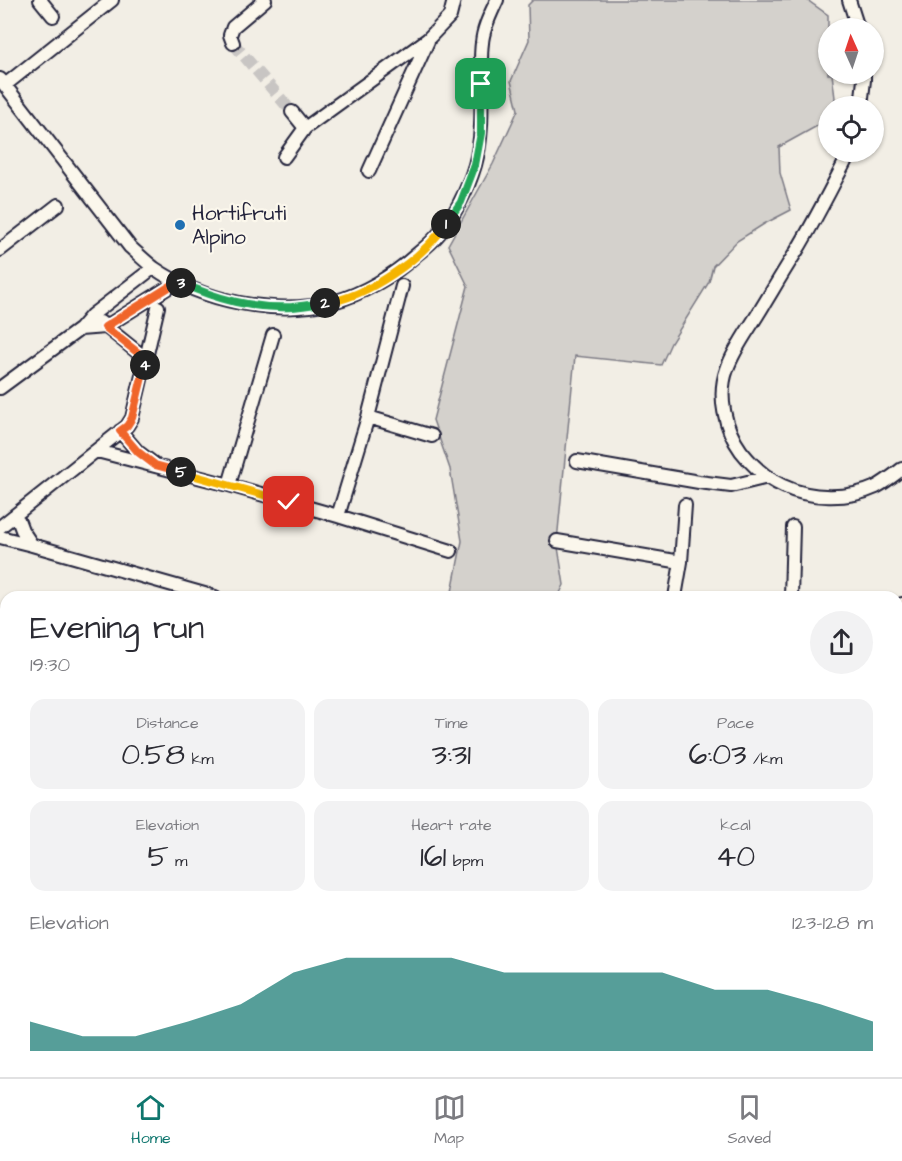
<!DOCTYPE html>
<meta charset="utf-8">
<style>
:root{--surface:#fff;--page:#f2f2f3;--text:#2b2b33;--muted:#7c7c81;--line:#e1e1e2;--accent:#0f766e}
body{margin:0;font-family:"Architects Daughter",sans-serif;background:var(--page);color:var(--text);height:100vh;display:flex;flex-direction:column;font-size:22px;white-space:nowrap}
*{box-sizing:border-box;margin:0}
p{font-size:20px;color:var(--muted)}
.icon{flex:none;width:33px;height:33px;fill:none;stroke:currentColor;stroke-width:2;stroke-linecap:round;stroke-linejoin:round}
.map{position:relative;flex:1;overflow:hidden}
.drawer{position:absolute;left:0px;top:591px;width:903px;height:486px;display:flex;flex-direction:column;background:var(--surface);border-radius:18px 18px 0 0;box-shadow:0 2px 4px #0004}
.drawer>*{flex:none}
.needle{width:39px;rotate:357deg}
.controls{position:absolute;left:818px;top:18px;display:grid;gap:12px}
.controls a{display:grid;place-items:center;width:66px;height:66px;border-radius:50%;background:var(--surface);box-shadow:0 2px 4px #0004;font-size:30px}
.pin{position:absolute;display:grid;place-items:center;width:51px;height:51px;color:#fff;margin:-26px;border-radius:12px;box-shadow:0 3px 9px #0006}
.km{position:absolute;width:30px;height:30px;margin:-15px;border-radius:50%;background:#222;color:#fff;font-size:16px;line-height:30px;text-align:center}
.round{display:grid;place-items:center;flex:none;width:63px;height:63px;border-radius:32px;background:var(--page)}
.head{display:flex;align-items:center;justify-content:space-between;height:102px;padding:0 30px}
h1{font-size:33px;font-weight:600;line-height:45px}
.stats{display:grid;grid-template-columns:repeat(3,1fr);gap:9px;height:102px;padding:6px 30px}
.stats div{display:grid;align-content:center;border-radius:15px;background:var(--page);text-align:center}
.stats b{font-size:30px;font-weight:600}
.stats small{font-size:16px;font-weight:400}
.stats p{font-size:16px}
.chart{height:168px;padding:12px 30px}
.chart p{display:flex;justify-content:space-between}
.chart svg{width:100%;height:108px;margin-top:6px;fill:var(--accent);opacity:.7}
.menu{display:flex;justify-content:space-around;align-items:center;height:84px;border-top:2px solid var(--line);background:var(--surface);font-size:16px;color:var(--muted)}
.menu a{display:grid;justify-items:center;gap:3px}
.menu .selected{color:var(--accent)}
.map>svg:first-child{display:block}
.green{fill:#d4d1cc;stroke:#7b7a84;stroke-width:1.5}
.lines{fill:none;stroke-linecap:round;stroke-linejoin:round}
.minor-tunnel{stroke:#c8c5c3;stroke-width:12;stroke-dasharray:12 6;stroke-linecap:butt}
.minor-casing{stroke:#22223b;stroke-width:16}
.minor{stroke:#fbf7ec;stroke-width:12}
.split-1-casing{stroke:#fff;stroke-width:12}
.split-2-casing{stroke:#fff;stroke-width:12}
.split-3-casing{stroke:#fff;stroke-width:12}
.split-4-casing{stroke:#fff;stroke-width:12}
.split-5-casing{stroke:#fff;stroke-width:12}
.split-6-casing{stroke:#fff;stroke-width:12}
.split-1{stroke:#22a559;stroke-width:8}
.split-2{stroke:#f5b400;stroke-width:8}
.split-3{stroke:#22a559;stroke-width:8}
.split-4{stroke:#f0652b;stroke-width:8}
.split-5{stroke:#f0652b;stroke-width:8}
.split-6{stroke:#f5b400;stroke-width:8}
.poi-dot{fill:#1f6fb2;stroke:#fbf7ec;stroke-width:2}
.labels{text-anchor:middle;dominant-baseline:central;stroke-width:4.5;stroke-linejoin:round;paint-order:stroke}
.poi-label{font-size:21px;fill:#22223b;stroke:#fbf7ec;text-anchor:start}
</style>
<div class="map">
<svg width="902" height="1077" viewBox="0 0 902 1077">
<rect width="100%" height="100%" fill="#f2eee5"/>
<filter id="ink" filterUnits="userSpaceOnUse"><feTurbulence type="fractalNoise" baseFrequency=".0167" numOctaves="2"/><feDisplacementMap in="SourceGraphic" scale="12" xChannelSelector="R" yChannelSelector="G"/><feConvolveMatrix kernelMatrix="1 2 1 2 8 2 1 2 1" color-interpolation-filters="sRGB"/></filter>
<g filter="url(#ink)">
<path class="green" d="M533,0H807L828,15V74H832L835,98L833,106H828V120L779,147L780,173L791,210L764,224L737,241L713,266L709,282L671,343L661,365L575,356L557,541L564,585L558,597H451L462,541L450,469L433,420L468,286L448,245L493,164L518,110L511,81L529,40L528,5Z
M0,859L6,860V1003H0Z
M902,1031V1077H742L738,1071H897V1034Z
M170,1071H448L441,1075L440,1077H174Z"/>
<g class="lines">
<path class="minor-tunnel" d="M233,43L292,112"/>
<defs>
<path id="minor" d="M40,0L53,16
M849,0L858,28
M233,43L230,35L233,27L265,0
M0,79L130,247C138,254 146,262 154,268C203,302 275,316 333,302C363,294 393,276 416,255C423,249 430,244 436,237C453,220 468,189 475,165C484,133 481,99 481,65C481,58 481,50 482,43C483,28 491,13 497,0
M5,85L112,0
M861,106L864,80V74
M292,112L305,128
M850,152C833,185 816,219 796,252C783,272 771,293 758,314C747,332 734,349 727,369C717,396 725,429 741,451C752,465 767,479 783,486C810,499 848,500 876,487C885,482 894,475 902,469
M284,157L305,128L428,39L450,16L454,0
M369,171L428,41
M0,250L58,205
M100,322L146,359
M80,329L105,327L177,282
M0,388L80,329L92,315L153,268
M368,417L432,436
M120,431L138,452L154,464
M97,451L229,485L338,516L451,551
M577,461L699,482L731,486L768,477
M229,485L273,335
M16,514L22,530L32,545
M338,516L368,417L402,286
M0,527L127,426L132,418L158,307
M0,537L32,545L215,597
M557,541L681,562
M675,597L681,562L685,505
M791,597L793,527
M897,641L902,604
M0,648L6,650
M897,654H902
M0,734L5,715
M0,764L6,765
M897,765L902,766
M897,875L902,876
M897,1012L902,1009
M552,1071L574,1077
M21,1077L23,1071
M132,1077L133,1071
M676,1077L677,1071"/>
</defs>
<use href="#minor" class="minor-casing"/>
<use href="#minor" class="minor"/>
</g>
</g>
<g class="lines" filter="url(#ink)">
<defs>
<path id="split-1" d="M446,224L461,202L475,165L481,133V84"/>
<path id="split-2" d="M325,303C367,297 422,259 446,224"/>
<path id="split-3" d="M181,283C217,299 252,309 292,307C303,306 314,304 325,303"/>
<path id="split-4" d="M145,365L146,359L105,327L177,282L181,283"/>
<path id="split-5" d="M145,365L132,418L127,426L120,431L138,452L155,465L181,472"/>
<path id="split-6" d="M181,472L289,502"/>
</defs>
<use href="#split-1" class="split-1-casing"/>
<use href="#split-2" class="split-2-casing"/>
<use href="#split-3" class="split-3-casing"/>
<use href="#split-4" class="split-4-casing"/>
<use href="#split-5" class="split-5-casing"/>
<use href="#split-6" class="split-6-casing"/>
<use href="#split-1" class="split-1"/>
<use href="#split-2" class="split-2"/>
<use href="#split-3" class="split-3"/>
<use href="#split-4" class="split-4"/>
<use href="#split-5" class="split-5"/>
<use href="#split-6" class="split-6"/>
</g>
<circle class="poi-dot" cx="180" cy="225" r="6"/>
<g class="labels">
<g class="poi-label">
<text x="192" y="213">Hortifruti<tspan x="192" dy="24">Alpino</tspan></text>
</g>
</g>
</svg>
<div class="controls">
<a><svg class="needle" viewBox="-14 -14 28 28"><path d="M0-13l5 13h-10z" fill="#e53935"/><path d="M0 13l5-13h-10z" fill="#7c7c81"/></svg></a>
<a><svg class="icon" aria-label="locate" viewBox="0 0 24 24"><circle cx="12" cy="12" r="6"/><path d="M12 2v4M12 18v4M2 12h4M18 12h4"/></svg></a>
</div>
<div class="pin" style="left:481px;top:84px;background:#1e9e55"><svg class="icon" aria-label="arrive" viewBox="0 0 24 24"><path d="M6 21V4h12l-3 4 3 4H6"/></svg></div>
<div class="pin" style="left:289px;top:502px;background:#d93025"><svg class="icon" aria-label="check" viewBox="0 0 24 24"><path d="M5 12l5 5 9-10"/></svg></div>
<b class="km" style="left:446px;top:224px">1</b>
<b class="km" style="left:325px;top:303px">2</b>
<b class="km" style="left:181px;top:283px">3</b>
<b class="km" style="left:145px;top:365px">4</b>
<b class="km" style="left:181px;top:472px">5</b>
<section class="drawer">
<div class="head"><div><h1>Evening run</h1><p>19:30</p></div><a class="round"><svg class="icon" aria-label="share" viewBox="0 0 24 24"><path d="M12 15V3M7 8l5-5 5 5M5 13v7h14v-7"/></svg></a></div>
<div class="stats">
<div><p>Distance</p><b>0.58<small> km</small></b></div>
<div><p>Time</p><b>3:31</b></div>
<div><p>Pace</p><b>6:03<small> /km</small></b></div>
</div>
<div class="stats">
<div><p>Elevation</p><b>5<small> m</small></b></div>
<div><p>Heart rate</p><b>161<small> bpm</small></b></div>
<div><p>kcal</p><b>40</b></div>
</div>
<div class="chart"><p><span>Elevation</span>123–128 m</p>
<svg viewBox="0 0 160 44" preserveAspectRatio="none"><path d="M0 44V32L10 38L20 38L30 32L40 25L50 12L60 6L70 6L80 6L90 12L100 12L110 12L120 12L130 19L140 19L150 25L160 32V44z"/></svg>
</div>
</section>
</div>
<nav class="menu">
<a class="selected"><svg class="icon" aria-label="home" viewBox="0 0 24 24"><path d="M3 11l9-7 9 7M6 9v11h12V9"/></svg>Home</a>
<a><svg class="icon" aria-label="map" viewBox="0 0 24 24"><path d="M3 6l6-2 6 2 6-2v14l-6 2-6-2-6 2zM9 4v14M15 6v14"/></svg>Map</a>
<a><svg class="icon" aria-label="saved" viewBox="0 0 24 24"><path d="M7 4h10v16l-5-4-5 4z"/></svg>Saved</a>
</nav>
